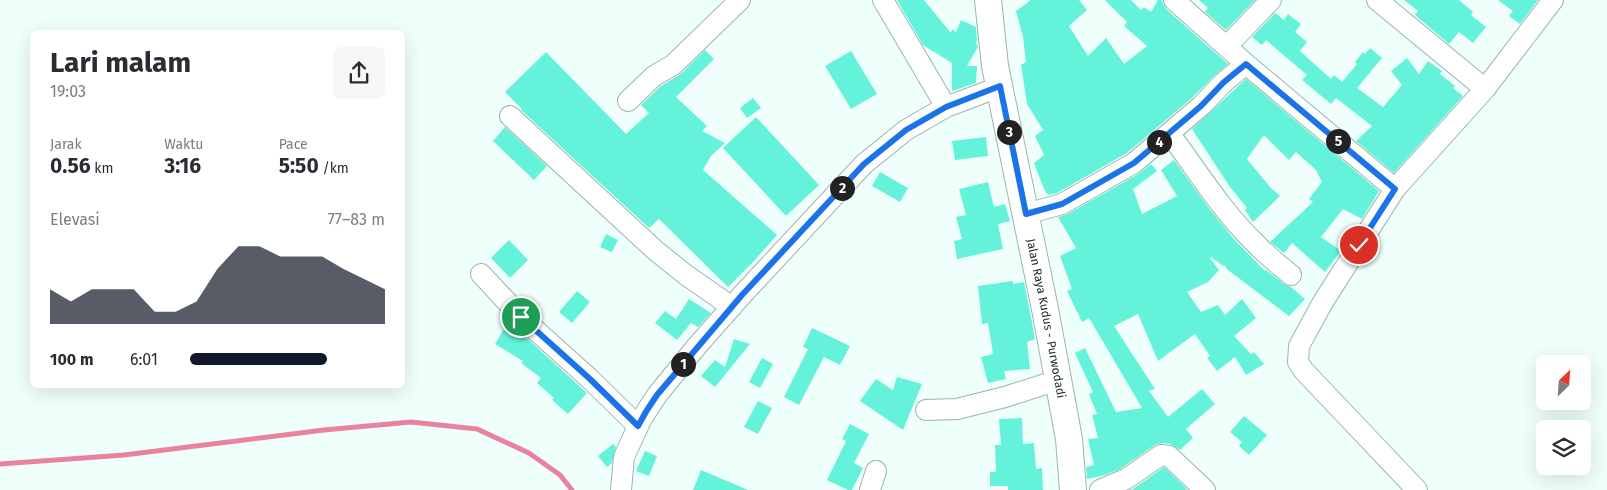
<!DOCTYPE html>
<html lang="id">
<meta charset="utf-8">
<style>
:root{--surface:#fff;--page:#f7f7f7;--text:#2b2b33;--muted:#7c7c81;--accent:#111827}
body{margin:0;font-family:"Fira Sans",sans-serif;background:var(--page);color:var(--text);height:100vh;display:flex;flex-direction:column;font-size:19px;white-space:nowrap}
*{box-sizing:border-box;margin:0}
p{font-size:16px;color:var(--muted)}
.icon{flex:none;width:28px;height:28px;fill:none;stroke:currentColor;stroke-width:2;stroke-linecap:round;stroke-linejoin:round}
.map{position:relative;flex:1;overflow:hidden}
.panel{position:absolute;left:30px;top:30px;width:375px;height:358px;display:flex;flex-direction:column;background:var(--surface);border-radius:8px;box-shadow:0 5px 20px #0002}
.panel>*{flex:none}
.needle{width:32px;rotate:25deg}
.controls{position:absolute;left:1536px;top:355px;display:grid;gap:10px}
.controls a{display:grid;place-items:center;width:55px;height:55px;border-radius:8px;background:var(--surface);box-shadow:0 5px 20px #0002;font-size:25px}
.pin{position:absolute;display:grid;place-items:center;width:42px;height:42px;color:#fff;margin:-21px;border:2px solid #fff;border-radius:50%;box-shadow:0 1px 5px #0007}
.km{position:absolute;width:25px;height:25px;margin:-12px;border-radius:50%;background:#222;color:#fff;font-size:14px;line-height:25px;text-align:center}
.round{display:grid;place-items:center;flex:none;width:52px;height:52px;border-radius:8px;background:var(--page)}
.overview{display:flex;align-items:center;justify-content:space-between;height:85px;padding:0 20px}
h1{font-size:28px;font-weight:700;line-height:38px}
.metrics{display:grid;grid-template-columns:repeat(3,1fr);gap:8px;height:85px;padding:5px 20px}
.metrics div{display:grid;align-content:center}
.metrics b{font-size:21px;font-weight:700}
.metrics small{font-size:14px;font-weight:400}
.metrics p{font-size:14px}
.chart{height:140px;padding:10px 20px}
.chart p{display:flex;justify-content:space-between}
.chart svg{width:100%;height:90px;margin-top:5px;fill:var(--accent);opacity:.7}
ul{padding:0 20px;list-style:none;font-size:16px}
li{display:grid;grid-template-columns:80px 60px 1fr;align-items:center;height:38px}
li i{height:12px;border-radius:6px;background:var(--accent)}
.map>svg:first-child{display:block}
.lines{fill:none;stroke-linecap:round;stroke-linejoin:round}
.stream{stroke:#e9839d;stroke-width:5}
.building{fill:#64f2da}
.minor-casing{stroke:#9bb5af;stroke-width:22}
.major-casing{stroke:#9bb5af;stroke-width:28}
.minor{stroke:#fff;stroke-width:20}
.major{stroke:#fff;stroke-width:26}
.route-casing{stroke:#fff;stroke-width:10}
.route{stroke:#1a73e8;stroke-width:6}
.labels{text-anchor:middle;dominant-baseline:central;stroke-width:4;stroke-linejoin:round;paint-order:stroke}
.street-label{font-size:12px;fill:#222d2a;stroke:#effffb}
</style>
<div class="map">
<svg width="1607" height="490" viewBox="0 0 1607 490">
<rect width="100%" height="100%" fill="#effffb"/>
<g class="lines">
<path class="stream" d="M0,464L124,455L324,430L411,422L477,429L529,453L560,475L572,490"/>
</g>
<path class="building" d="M897,0H924L951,33L952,29L956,32L961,20L976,27L977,40L976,43L978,47L967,66H977L976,83L952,91V63L923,45Z
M1031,0H1079L1087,10L1069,26L1088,56L1106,38L1124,64L1147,46L1124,26L1127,22L1105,0H1131L1141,10L1144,7L1151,12L1158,0H1162L1163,4L1166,9L1228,64L1216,74L1193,97L1127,153L1057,193L1048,195L1044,189L1034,163L1044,155L1035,136L1043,130L1027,104L1021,65L1026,62L1023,37L1016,11Z
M1199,0H1255L1226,30L1205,12L1208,8Z
M1404,0H1459L1473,12L1471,15L1486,27L1473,43L1459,32L1449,44L1415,15L1418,11Z
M1498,0H1538L1520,24L1509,16L1513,11Z
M1275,13L1284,20L1288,14L1301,24L1295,32L1307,42L1300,51L1331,79L1334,75L1342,82L1357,64L1355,62L1363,52L1365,54L1370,48L1382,58L1357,88L1383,107L1402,85L1391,71L1407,58L1419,74L1428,61L1442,71L1440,74L1455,86L1453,88L1463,96L1394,173L1356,141L1372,126L1336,98L1331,104L1302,80L1307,75L1266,40L1262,45L1252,37Z
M705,50L714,59L676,97L707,126L702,131L725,143L711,156L703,170L777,235L753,262L728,287L659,219L649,228L521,110L522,109L505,92L546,52L626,134L649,113L641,105L661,86L681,74Z
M851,51L877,94L851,109L825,66Z
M1246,79L1379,191L1362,219L1343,209L1321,237L1341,251L1325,272L1292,243L1284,253L1270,242L1313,202L1309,199L1322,182L1316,170L1296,152L1289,160L1264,135L1247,159L1270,187L1280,196L1253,222L1245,210L1247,208L1230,187L1192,129Z
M753,98L761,108L747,118L740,108Z
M756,117L819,185L786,216L723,148Z
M505,127L547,166L534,180L493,141Z
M986,137L988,156L955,160L952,141Z
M1174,160L1211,211L1233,238L1265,271L1266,270L1284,284L1291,287L1305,299L1289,316L1228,270L1224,265L1223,266L1211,257L1210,258L1219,270L1208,282L1187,292L1201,312L1218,305L1225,315L1242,299L1256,318L1234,336L1251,354L1254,352L1264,364L1246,375L1235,357L1217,371L1207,358L1210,356L1195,334L1158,361L1138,314L1114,326L1155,389L1149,391L1168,417L1202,389L1215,404L1186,429L1193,438L1180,450L1170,444L1162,443L1155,445L1120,469L1105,475L1087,479L1086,467L1094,465L1088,439L1098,438L1092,415L1097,414L1089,394L1093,392L1075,353L1085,348L1116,412L1142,408L1089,318L1082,322L1067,291L1072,289L1060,256L1076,248L1058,217L1068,214L1140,173L1151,164L1157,171L1133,189L1142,214L1177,196L1161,170Z
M880,172L908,188L900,202L872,186Z
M988,182L994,207L1005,204L1010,221L998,224L1003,249L957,259L954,241L962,239L956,217L966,215L959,189Z
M606,234L618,240L612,252L600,247Z
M509,240L528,260L510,278L491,258Z
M1013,281V284L1024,282L1030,312L1035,339L1027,342L1030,369L1004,371L1006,379L988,383L981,357L993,354L988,323L982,324L978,286Z
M577,291L590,302L572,323L559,312Z
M689,299L711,313L698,327L691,323L677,340L655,323L665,311L676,319Z
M507,324L520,332L587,393L568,414L552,400L554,398L537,383L541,378L521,363L523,361L495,344Z
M812,328L850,346L840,365L824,357L799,405L784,397L808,349L803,347Z
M734,339L750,344L715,387L701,376L715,360L725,367Z
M762,358L773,364L760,388L749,382Z
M897,377L922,384L903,430L860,401L876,379L893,390Z
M758,401L772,408L758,434L744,427Z
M1244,416L1267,435L1249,455L1239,446L1242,442L1230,432Z
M1022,418L1023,444L1034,443L1036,469L1042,468L1043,490H1008V486H990V472H996L995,445H1001L999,419Z
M850,424L869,434L854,463L863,468L852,490H848L827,480L846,441L842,439Z
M613,444L616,447L612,463L607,467L598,456Z
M645,451L657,456L649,476L636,471Z
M1164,467L1188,490H1130L1133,489Z
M701,470L748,490H693Z"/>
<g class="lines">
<defs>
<path id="minor" d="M1174,0L1246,64L1395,189
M1377,0L1485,89
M1227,46L1271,0
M628,101L654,76L673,65L740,0
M946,107L999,87
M510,116L656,251L686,275L732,307
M1169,133C1197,170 1221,210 1254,242C1265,254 1278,264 1291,275
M1026,214L1062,204L1134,163L1201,106L1224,82L1246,64
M481,274L521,317L590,379L638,426
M926,410L957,409L1005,397L1058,380
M621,490L624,457L641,420L657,395L697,346L742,295L864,164L906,130L946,107L883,0
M870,490L876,471
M1100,490L1126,479L1161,455L1169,456L1205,490
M1417,490L1304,371L1298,362L1299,346L1323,302L1395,189L1485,89L1553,0"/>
<g id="major">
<path id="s1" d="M988,0L995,66L1045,309L1069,439L1073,490"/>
</g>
</defs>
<use href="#minor" class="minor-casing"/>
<use href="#major" class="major-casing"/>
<use href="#minor" class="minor"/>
<use href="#major" class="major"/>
</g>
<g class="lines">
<defs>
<path id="route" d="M521,317L590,379L638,426L647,410L657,395L742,295L864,164L906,130L946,107L1000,86L1026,214L1062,204L1134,163L1201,106L1224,82L1246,64L1395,189L1359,245"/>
</defs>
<use href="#route" class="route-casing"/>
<use href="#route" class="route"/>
</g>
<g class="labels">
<g class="street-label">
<text stroke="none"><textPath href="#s1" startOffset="324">Jalan Raya Kudus - Purwodadi</textPath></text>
</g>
</g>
</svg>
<div class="controls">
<a><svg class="needle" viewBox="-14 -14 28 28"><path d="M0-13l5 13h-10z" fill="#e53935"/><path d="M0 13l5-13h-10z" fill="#7c7c81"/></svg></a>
<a><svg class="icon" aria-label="layers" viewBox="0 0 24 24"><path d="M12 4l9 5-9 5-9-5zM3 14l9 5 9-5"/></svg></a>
</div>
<div class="pin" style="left:521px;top:317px;background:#1e9e55"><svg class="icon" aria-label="arrive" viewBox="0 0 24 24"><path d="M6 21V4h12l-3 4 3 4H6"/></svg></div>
<div class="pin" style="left:1359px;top:245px;background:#d93025"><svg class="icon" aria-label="check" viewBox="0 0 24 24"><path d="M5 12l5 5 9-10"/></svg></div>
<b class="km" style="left:683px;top:364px">1</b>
<b class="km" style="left:842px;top:188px">2</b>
<b class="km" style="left:1009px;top:132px">3</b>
<b class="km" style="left:1159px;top:142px">4</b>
<b class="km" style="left:1338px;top:141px">5</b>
<section class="panel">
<div class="overview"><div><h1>Lari malam</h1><p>19:03</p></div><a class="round"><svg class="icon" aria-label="share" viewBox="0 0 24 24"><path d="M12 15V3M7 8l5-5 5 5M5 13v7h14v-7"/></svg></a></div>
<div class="metrics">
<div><p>Jarak</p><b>0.56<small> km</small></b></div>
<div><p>Waktu</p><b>3:16</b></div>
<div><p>Pace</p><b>5:50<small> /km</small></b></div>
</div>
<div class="chart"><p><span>Elevasi</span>77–83 m</p>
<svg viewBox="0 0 160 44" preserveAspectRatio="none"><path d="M0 44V27L10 33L20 27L30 27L40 27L50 38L60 38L70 33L80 17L90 6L100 6L110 11L120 11L130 11L140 17L150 22L160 27V44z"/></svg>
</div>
<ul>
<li><b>100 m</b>6:01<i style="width:70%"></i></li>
</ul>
</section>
</div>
